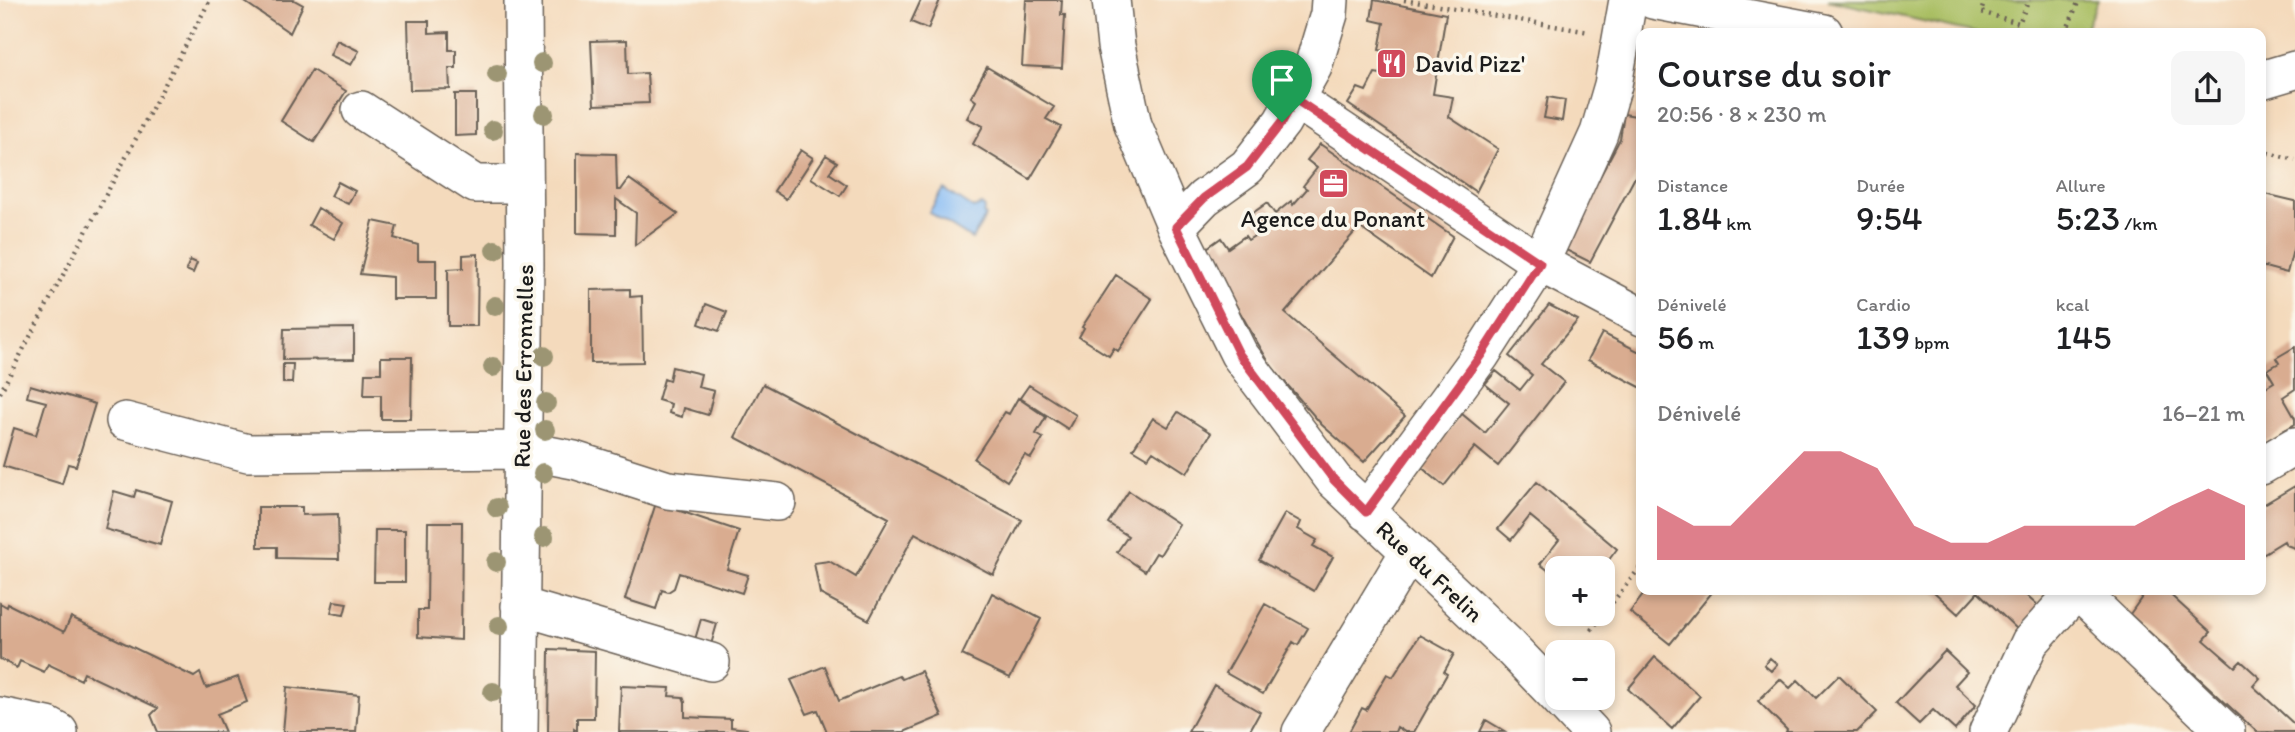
<!DOCTYPE html>
<html lang="fr">
<meta charset="utf-8">
<style>
:root{--surface:#fff;--page:#f6f6f6;--text:#202124;--muted:#757577;--accent:#d1495b}
body{margin:0;font-family:Itim,sans-serif;background:var(--page);color:var(--text);height:100vh;display:flex;flex-direction:column;font-size:26px;white-space:nowrap}
*{box-sizing:border-box;margin:0}
p{font-size:23px;color:var(--muted)}
.icon{flex:none;width:38px;height:38px;fill:none;stroke:currentColor;stroke-width:2;stroke-linecap:round;stroke-linejoin:round}
.map{position:relative;flex:1;overflow:hidden}
.sheet{position:absolute;left:1636px;top:28px;width:630px;height:567px;display:flex;flex-direction:column;background:var(--surface);border-radius:14px;box-shadow:0 4px 10px #0003}
.sheet>*{flex:none}
.controls{position:absolute;left:1545px;top:556px;display:grid;gap:14px}
.controls a{display:grid;place-items:center;width:70px;height:70px;border-radius:14px;background:var(--surface);box-shadow:0 4px 10px #0003;font-size:35px}
.pin{position:absolute;display:grid;place-items:center;width:60px;height:60px;color:#fff;margin:-72px -30px;border-radius:50% 50% 50% 0;rotate:-45deg;box-shadow:0 0 7px #0007}
.pin .icon{rotate:45deg}
.round{display:grid;place-items:center;flex:none;width:74px;height:74px;border-radius:14px;background:var(--page)}
.overview{display:flex;align-items:center;justify-content:space-between;height:119px;padding:0 21px}
h1{font-size:38px;font-weight:600;line-height:52px}
.figures{display:grid;grid-template-columns:repeat(3,1fr);gap:10px;height:119px;padding:7px 21px}
.figures div{display:grid;align-content:center}
.figures b{font-size:35px;font-weight:600}
.figures small{font-size:19px;font-weight:400}
.figures p{font-size:19px}
.chart{height:196px;padding:14px 21px}
.chart p{display:flex;justify-content:space-between}
.chart svg{width:100%;height:126px;margin-top:7px;fill:var(--accent);opacity:.7}
.map>svg:first-child{display:block}
.green{fill:#a9be62;stroke:#626d3f;stroke-width:2}
.water{fill:#86bbf5;stroke:#516c88;stroke-width:2}
.building{fill:#d9ac90}
.lines{fill:none;stroke-linecap:round;stroke-linejoin:round}
.minor-casing{stroke:#685e54;stroke-width:40}
.path{stroke:#685e54;stroke-width:4.5;stroke-dasharray:2 5;stroke-linecap:butt}
.minor{stroke:#fff;stroke-width:37}
.tree{fill:#9c9573}
.route-casing{stroke:#fff;stroke-width:14}
.route{stroke:#d1495b;stroke-width:9}
.labels{text-anchor:middle;dominant-baseline:central;stroke-width:7;stroke-linejoin:round;paint-order:stroke}
.poi-label{font-size:24px;fill:#1c1c1c;stroke:#fbf7ec;text-anchor:start}
.street-label{font-size:24px;fill:#1c1c1c;stroke:#fbf7ec}
</style>
<div class="map">
<svg width="2295" height="732" viewBox="0 0 2295 732">
<rect width="100%" height="100%" fill="#fbf7ec"/>
<filter id="ink" filterUnits="userSpaceOnUse"><feTurbulence type="fractalNoise" baseFrequency=".0143" numOctaves="2"/><feDisplacementMap in="SourceGraphic" scale="14" xChannelSelector="R" yChannelSelector="G"/><feConvolveMatrix kernelMatrix="1 2 1 2 8 2 1 2 1" color-interpolation-filters="sRGB"/></filter>
<filter id="wash" filterUnits="userSpaceOnUse"><feTurbulence type="fractalNoise" baseFrequency=".00686" numOctaves="4" result="noise"/><feDisplacementMap in="SourceGraphic" scale="28" xChannelSelector="R" yChannelSelector="G"/><feGaussianBlur stdDeviation="1.57" result="paint"/><feColorMatrix in="noise" values="0 0 0 0 0 0 0 0 0 0 0 0 0 0 0 0 0 1.4 0 .05"/><feComposite in="paint" operator="in"/></filter>
<g filter="url(#wash)">
<rect width="100%" height="100%" fill="#f4dabc"/>
<path class="green" d="M1828,0H2098L2084,33H1976Z"/>
<path class="water" d="M944,189L973,208L982,205L985,209L983,214L986,216L972,239L929,212Z"/>
<g id="blocks">
<path class="building" d="M242,0H294L303,5L290,33Z
M921,0H940L928,29L911,22Z
M1026,0H1062L1061,15H1065L1062,68L1022,66Z
M1374,0L1446,14L1433,94L1453,97L1449,117L1498,149L1476,192L1348,104L1358,88L1366,91L1375,73L1381,74L1385,51L1379,50L1384,23L1371,20Z
M408,21H429V33L449,32V50H456V68H449L450,89L410,90Z
M337,40L359,51L351,65L330,55Z
M627,40L628,74L647,73L649,103L594,105L591,41Z
M987,67L1054,107L1046,119L1061,127L1030,179L973,144L983,126L967,118L976,101L971,97Z
M312,70L346,91L314,142L281,121Z
M455,94H476V135L455,136Z
M1548,97L1565,100L1562,121L1544,118Z
M1624,114L1642,117V164L1590,262L1562,248L1620,139Z
M1320,144L1453,236L1431,278L1359,227L1285,313L1405,416L1364,462L1322,425L1271,366L1204,250L1221,238L1228,248L1245,236L1248,240L1262,231L1250,215L1267,203L1275,214L1291,201L1293,205L1307,189L1303,186L1317,168L1307,160Z
M801,150L813,158L786,199L774,191Z
M577,153L616,154L617,190H621L629,179L678,214L635,245L636,213L616,199V234L577,233Z
M826,155L837,162L829,173L847,185L840,196L811,178Z
M338,182L355,191L348,204L331,196Z
M2261,193L2295,201V242L2287,273L2261,266Z
M318,208L343,223L334,239L309,225Z
M373,221L397,226L394,238L418,245V260H436V299H392V277L360,274Z
M478,254L477,326H448V269L463,268V255Z
M190,260L197,263L193,273L186,270Z
M1116,275L1152,299L1118,351L1114,348L1109,356L1079,337L1084,328L1082,327Z
M630,289V297L642,296L643,362L591,363V290Z
M706,304L727,312L719,331L699,324Z
M1549,305L1578,320L1541,364L1564,382L1498,466L1475,447L1444,486L1420,466L1462,414L1485,433L1509,403L1485,384L1496,371L1520,390L1532,375L1509,356Z
M354,328V359L283,360L284,329Z
M1602,333L1642,353V388L1588,360Z
M2295,347V389L2283,397L2295,418V424L2261,444V390L2274,382L2267,370L2279,363L2276,358Z
M381,357H412L411,419H381V395H364L365,373H381Z
M283,364H293L292,383H283Z
M672,367L701,374L698,387L714,391L708,415L684,408L682,417L669,413L671,404L658,400L664,379L669,381Z
M763,384L1022,520L993,575L915,533L869,620L820,594L814,563L829,561L856,577L889,518L735,437Z
M30,385L95,404L76,466L68,464L62,484L3,466L14,428L36,435L46,402L27,397Z
M1029,385L1076,415L1068,429L1020,398Z
M1018,398L1046,417L1036,434L1043,438L1031,458L1025,455L1007,481L974,459L1005,412L1009,414Z
M1178,412L1211,433L1187,473L1153,451L1148,458L1133,449L1153,418L1168,427Z
M1537,482L1617,549L1602,569H1593L1583,561L1577,569H1558V578L1540,564L1559,540L1530,516L1511,540L1498,529Z
M2295,486V548L2286,545L2284,541L2261,555V506Z
M136,490L172,501L160,545L105,529L114,491L134,497Z
M1129,491L1179,524L1160,555L1156,553L1145,571L1117,552L1128,536L1108,523Z
M656,503L739,531L727,569L748,575L742,593L679,573L674,588L668,592L662,590L656,609L625,599Z
M258,507H302V515L338,514L339,559L277,558V547H258Z
M1285,513L1301,522L1298,529L1317,540L1313,546L1333,557L1314,591L1259,560Z
M428,522H462L461,640L418,637V610H427Z
M375,530H405V582H374Z
M1647,590H1714L1670,644L1630,612Z
M1932,590H2020L2039,607L2018,630L1978,592L1958,614Z
M2147,590H2165L2211,632L2204,640L2235,667L2241,661L2260,678L2253,686L2295,725V732H2257L2130,614Z
M992,593L1041,619L1010,678L962,655Z
M334,601L347,603L344,615L331,613Z
M0,603L7,607L8,604L64,632L71,617L194,677L200,673L206,688L238,677L247,702L217,714L225,732H158L151,715L158,708L84,673L81,680L48,664L44,672L20,661L17,668L0,659Z
M1265,604L1308,628L1298,645L1293,642L1263,694L1226,673Z
M701,619L717,624L710,648L694,643Z
M1420,635L1454,654L1444,672L1447,674L1414,732H1405L1397,727L1395,732H1349L1362,708L1366,710L1387,674L1393,677Z
M549,649L595,651L594,718H577V731L574,729V732H548Z
M1945,651L1967,672L1955,685L1976,705L1955,730L1933,710L1919,724L1896,703Z
M1655,657L1700,696L1672,729L1628,689Z
M1770,658L1777,664L1771,671L1764,665Z
M825,666L839,701L899,676L902,679L921,671L942,716L904,732H827L818,710L807,714L791,680Z
M1839,675L1877,712L1857,732H1786L1787,730L1758,701L1780,679L1790,688L1798,680L1816,698Z
M1214,685L1260,712L1249,732H1188Z
M621,686L670,688L669,696L683,697L685,702V717L731,719V727L747,729L746,732H619Z
M287,687L359,695L356,732H283Z
M1486,720L1506,732H1480Z"/>
</g>
</g>
<g filter="url(#ink)">
<use href="#blocks" fill-opacity="0" stroke="#685e54" stroke-width="2"/>
<g class="lines">
<defs>
<path id="minor" d="M1111,0L1116,46L1133,125L1176,227L1239,354L1334,480L1510,647L1558,697
M1653,0L1824,33
M2261,80L2295,70
M1295,99L1540,263L1642,317
M361,110L475,184H524
M1176,227L1204,198L1247,167L1282,122L1313,67L1329,14L1330,0
M125,421L248,453L522,450L574,460L668,490L777,502
M2261,466L2295,446
M1366,512L1481,355L1540,263L1599,133L1613,85L1628,0
M2077,590L2226,732
M520,606L711,662
M1559,698L1591,732
M0,716L48,726L59,732
M519,732L525,264L523,0
M1301,732L1409,552
M1988,732L2030,642L2077,590"/>
</defs>
<use href="#minor" class="minor-casing"/>
<path class="path" d="M1404,0L1589,32
M1985,0L1981,12L2019,23L2029,0
M2066,32L2079,0
M2261,151L2295,160
M0,393L210,0
M1591,630L1642,565"/>
<use href="#minor" class="minor"/>
</g>
<g class="tree">
<circle cx="542" cy="63" r="10"/>
<circle cx="497" cy="74" r="10"/>
<circle cx="544" cy="114" r="10"/>
<circle cx="493" cy="130" r="10"/>
<circle cx="495" cy="250" r="10"/>
<circle cx="495" cy="306" r="10"/>
<circle cx="544" cy="356" r="10"/>
<circle cx="493" cy="367" r="10"/>
<circle cx="546" cy="403" r="10"/>
<circle cx="545" cy="430" r="10"/>
<circle cx="543" cy="473" r="10"/>
<circle cx="497" cy="508" r="10"/>
<circle cx="544" cy="537" r="10"/>
<circle cx="496" cy="562" r="10"/>
<circle cx="499" cy="626" r="10"/>
<circle cx="493" cy="692" r="10"/>
</g>
</g>
<g class="lines" filter="url(#ink)">
<defs>
<path id="route" d="M1295,99L1540,263L1481,355L1366,512L1334,480L1239,354L1176,227L1204,198L1247,167L1282,122Z"/>
</defs>
<use href="#route" class="route-casing"/>
<use href="#route" class="route"/>
</g>
<defs>
<symbol id="restaurant-square" viewBox="-11 -11 22 22"><rect x="-9" y="-9" width="18" height="18" rx="4" fill="#d1495b" stroke="#fbf7ec"/><path d="M-5-6h1v4h1v-4h1v4h1v-4h1v5L-1.5 .5V6h-2V.5L-5-1ZM5-6V6H3V1.5H1.5Q1.5-4 5-6Z" fill="#fff"/></symbol>
<symbol id="office-square" viewBox="-11 -11 22 22"><rect x="-9" y="-9" width="18" height="18" rx="4" fill="#d1495b" stroke="#fbf7ec"/><path d="M-6-3h4V-5.5h4V-3h4V5H-6ZM-1-4.5V-3h2v-1.5ZM-6 0V1H6V0Z" fill="#fff"/></symbol>
</defs>
<g fill-rule="evenodd">
<use href="#restaurant-square" x="1374" y="46" width="35" height="35"/>
<use href="#office-square" x="1316" y="166" width="35" height="35"/>
</g>
<g class="labels">
<g class="poi-label">
<text x="1415" y="63">David Pizz'</text>
<text x="1333" y="218" text-anchor="middle">Agence du Ponant</text>
</g>
<g class="street-label">
<text transform="translate(523 366) rotate(-89)">Rue des Erronnelles</text>
<text transform="translate(1430 571) rotate(43)">Rue du Frelin</text>
</g>
</g>
</svg>
<div class="controls">
<a>+</a>
<a>−</a>
</div>
<div class="pin" style="left:1282px;top:122px;background:#1e9e55"><svg class="icon" aria-label="arrive" viewBox="0 0 24 24"><path d="M6 21V4h12l-3 4 3 4H6"/></svg></div>
<section class="sheet">
<div class="overview"><div><h1>Course du soir</h1><p>20:56 · 8 × 230 m</p></div><a class="round"><svg class="icon" aria-label="share" viewBox="0 0 24 24"><path d="M12 15V3M7 8l5-5 5 5M5 13v7h14v-7"/></svg></a></div>
<div class="figures">
<div><p>Distance</p><b>1.84<small> km</small></b></div>
<div><p>Durée</p><b>9:54</b></div>
<div><p>Allure</p><b>5:23<small> /km</small></b></div>
</div>
<div class="figures">
<div><p>Dénivelé</p><b>56<small> m</small></b></div>
<div><p>Cardio</p><b>139<small> bpm</small></b></div>
<div><p>kcal</p><b>145</b></div>
</div>
<div class="chart"><p><span>Dénivelé</span>16–21 m</p>
<svg viewBox="0 0 160 44" preserveAspectRatio="none"><path d="M0 44V25L10 32L20 32L30 19L40 6L50 6L60 12L70 32L80 38L90 38L100 32L110 32L120 32L130 32L140 25L150 19L160 25V44z"/></svg>
</div>
</section>
</div>
